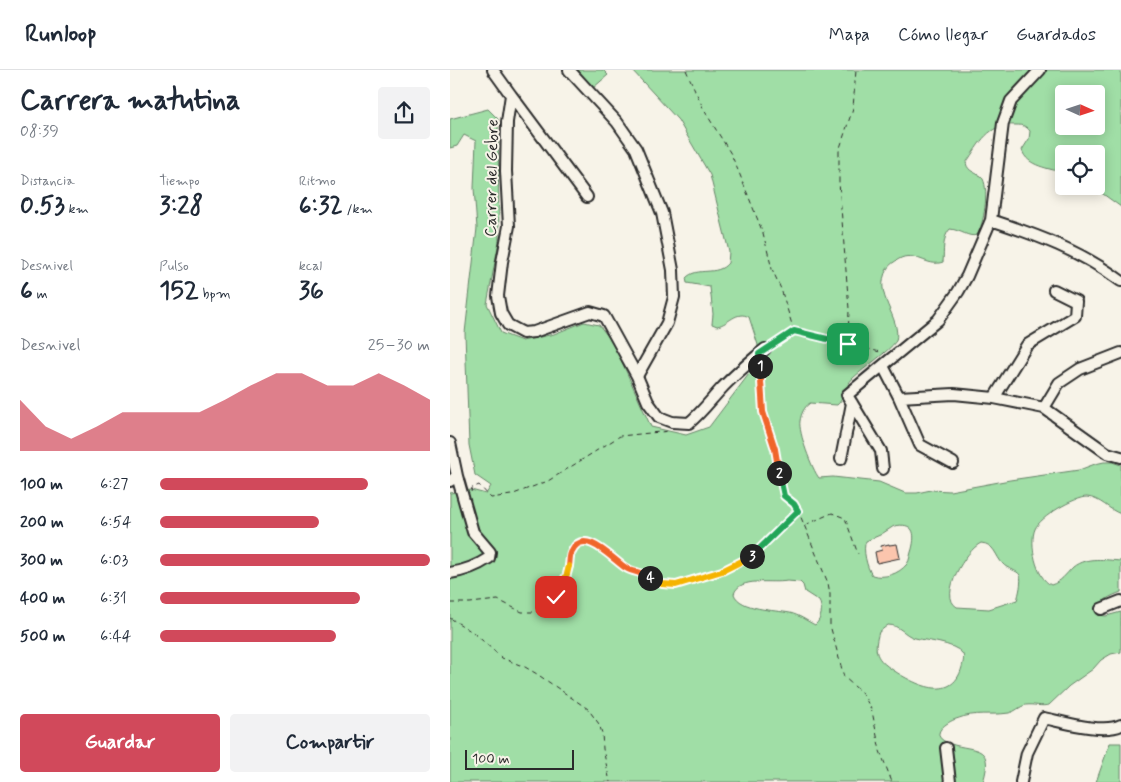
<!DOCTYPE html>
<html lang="es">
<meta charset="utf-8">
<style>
:root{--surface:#fff;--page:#f2f2f3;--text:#1f2937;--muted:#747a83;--line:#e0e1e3;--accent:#d1495b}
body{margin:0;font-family:Mynerve,sans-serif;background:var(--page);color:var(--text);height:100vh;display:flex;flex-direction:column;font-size:19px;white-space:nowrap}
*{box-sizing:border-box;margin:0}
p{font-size:16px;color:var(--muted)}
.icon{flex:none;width:28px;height:28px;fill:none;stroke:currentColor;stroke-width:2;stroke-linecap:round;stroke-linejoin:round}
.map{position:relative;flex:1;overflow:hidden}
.panel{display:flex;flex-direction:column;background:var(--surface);width:450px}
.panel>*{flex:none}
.needle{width:32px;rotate:93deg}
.fabs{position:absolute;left:605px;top:15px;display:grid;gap:10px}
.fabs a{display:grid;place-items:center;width:50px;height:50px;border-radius:5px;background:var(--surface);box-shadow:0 2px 12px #0003;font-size:25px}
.scale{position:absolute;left:15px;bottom:12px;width:109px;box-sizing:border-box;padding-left:5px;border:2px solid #2b2b2b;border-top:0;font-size:14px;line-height:18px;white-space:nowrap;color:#2b2b2b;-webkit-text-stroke:4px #f7f3e8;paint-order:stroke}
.pin{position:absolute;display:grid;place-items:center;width:42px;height:42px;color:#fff;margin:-21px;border-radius:10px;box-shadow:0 2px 8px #0006}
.km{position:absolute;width:25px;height:25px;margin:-12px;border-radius:50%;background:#222;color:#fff;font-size:14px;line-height:25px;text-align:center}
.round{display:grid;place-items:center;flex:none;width:52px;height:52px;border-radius:5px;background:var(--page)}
.summary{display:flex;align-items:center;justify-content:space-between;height:85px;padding:0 20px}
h1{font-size:28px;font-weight:700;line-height:38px}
.metrics{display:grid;grid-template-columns:repeat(3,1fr);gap:8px;height:85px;padding:5px 20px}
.metrics div{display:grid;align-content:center}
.metrics b{font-size:25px;font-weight:700}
.metrics small{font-size:14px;font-weight:400}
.metrics p{font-size:14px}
.chart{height:140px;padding:10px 20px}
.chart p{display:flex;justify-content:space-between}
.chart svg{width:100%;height:90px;margin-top:5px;fill:var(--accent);opacity:.7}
.primary-button{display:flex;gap:10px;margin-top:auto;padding:10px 20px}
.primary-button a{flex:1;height:58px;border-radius:5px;background:var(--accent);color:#fff;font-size:20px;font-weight:700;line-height:58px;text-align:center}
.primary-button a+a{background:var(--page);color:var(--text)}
ul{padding:0 20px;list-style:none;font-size:16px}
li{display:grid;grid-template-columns:80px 60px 1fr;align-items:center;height:38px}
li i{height:12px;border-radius:6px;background:var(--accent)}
header{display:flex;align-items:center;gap:30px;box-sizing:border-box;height:70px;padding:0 25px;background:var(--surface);border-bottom:1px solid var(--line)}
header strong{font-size:24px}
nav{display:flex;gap:28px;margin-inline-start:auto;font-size:18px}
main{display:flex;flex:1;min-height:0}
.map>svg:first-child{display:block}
.green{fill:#a0dea6;stroke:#668468;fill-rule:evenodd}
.building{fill:#fbc5ad;stroke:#2b2b2b}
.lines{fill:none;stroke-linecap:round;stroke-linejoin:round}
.minor-casing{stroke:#2b2b2b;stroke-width:14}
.path{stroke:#2b2b2b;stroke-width:1;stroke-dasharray:5 4;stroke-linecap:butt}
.minor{stroke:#f7f3e8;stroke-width:10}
.split-1-casing{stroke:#fff;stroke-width:10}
.split-2-casing{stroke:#fff;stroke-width:10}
.split-3-casing{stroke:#fff;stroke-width:10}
.split-4-casing{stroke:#fff;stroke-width:10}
.split-5-casing{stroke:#fff;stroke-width:10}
.split-6-casing{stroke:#fff;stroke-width:10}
.split-1{stroke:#22a559;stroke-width:6}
.split-2{stroke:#f0652b;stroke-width:6}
.split-3{stroke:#22a559;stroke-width:6}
.split-4{stroke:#f5b400;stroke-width:6}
.split-5{stroke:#f0652b;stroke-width:6}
.split-6{stroke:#f5b400;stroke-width:6}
.labels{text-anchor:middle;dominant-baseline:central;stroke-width:4;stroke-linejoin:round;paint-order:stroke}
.street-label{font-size:16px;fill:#2b2b2b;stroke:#f7f3e8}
</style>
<header>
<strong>Runloop</strong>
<nav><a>Mapa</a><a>Cómo llegar</a><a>Guardados</a></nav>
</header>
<main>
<section class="panel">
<div class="summary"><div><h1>Carrera matutina</h1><p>08:39</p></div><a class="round"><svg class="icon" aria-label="share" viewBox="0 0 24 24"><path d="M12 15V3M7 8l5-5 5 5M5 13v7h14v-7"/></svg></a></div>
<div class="metrics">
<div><p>Distancia</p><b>0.53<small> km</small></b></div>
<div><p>Tiempo</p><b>3:28</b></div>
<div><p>Ritmo</p><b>6:32<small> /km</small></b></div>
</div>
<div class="metrics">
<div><p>Desnivel</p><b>6<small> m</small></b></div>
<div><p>Pulso</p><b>152<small> bpm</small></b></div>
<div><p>kcal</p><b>36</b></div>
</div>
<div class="chart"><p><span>Desnivel</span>25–30 m</p>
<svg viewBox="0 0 160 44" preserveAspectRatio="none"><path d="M0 44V19L10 32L20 38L30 32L40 25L50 25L60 25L70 25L80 19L90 12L100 6L110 6L120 12L130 12L140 6L150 12L160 19V44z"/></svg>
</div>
<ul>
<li><b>100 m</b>6:27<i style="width:77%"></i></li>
<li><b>200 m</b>6:54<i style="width:59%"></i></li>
<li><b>300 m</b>6:03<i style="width:100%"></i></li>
<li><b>400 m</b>6:31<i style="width:74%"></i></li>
<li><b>500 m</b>6:44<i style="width:65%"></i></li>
</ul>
<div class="primary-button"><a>Guardar</a><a>Compartir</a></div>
</section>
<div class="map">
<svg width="671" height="712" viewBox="0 0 671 712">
<rect width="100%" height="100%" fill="#f7f3e8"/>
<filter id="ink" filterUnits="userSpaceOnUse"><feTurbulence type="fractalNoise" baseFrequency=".02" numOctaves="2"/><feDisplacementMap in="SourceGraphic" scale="10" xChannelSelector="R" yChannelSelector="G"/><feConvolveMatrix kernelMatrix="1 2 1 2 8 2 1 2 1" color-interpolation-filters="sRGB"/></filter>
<g filter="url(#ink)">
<path class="green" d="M128,0H153L158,5L143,18Z
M182,0H671V137L642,116H646V84H614V103C600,98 577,97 572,80L579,69L580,61C576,56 573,55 566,55C538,53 530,73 516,93C518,103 528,102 533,109C539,121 534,154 527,165C519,168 511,160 500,159C492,167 494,182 493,192C477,198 465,180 449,189C444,192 440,194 437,199C422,225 452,247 446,271C438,282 415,297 403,308C394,317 394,330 387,335L360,333C354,337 351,344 350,351C348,362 362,399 369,408L383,407L429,412L455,423H467L481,420L500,421L560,410L629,400L645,394L654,392H662L671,395V444C659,440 650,428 637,427C624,427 590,447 585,459C579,473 586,508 601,515C611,512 616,504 623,497C637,486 655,490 671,491V522C661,526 649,531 646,542L648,545L656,546L671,542V582L661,584L651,590L643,599L619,616L599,635C591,637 584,634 576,635C570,636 565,642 559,643C539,646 527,641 506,649C497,652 479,664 496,672C520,683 546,671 533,712H0V423L21,420L36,424L41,416L25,405L19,375L15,263L27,158L24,118L26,71L14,65L7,76L0,78V49L38,39L48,49L49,171L37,234L51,263L72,271L104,264L134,252L149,255L164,274L201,357L236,365L259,357L302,300L308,275L299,247C286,240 279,254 267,256L262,254L263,244L260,217L237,213L236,208C247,196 267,207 278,193L279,182L260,105L228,50ZM614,24H646V56H614ZM444,456C464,452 466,463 462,479C460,484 460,490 457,494C449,504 434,509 422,505C417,498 412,479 416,471L430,465ZM531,473C545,474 545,486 553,494C557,499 567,500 570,505C572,511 569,524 567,530L539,539L507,537C488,526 516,480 531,473ZM337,511L350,512L353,515L355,522L369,531C373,538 372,549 365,555C357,551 349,545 340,543C325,540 290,540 284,524C289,506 322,514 337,511ZM438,555C450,555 454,565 465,568C477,571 504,573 512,583C515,586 513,593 512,597C502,634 464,614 443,600C426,589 423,582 429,562Z
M660,673H671V712H646Z"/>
<path class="building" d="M439,474V475L447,474L450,488L427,493L425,482L432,480L431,476Z"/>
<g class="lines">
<defs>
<path id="minor" d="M43,0L61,25L57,52L56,101L59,156L52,192L48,226L51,243L58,255L73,263L84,262L140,242L154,246L187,306L198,332L209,347L222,352L239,353C252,342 260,331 271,319C285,304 300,292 315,279
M119,0L167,52L186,79L212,143L223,200L224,227L217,253L187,306
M61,25L137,127
M541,150C587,165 631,181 671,211
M433,296L449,327L470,375L503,393
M449,327L504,324L544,328L594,338L657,383L671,387
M544,328L577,275L625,246L626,231L604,220
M594,338L609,313L630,299L671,283
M0,373L7,406L0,411
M391,389L402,333
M433,399L431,381L397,325L488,250L508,222L517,206L541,150L553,53L561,31L590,0
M0,503C14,501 27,496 39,488L40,482L23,462L7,406
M651,539L671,531
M496,678L500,712
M571,712L577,683L594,648C613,652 654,664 671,655"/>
</defs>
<use href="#minor" class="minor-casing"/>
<path class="path" d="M236,0L254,40L281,84L290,105L313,163L322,199L331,219L344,261
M322,274L336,265L347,261L434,283
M398,274L399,239L389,112V81L403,38L406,0
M310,295L313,342L325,379L334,426L344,434L350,445L378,513L380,524V555L394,607L413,624L422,641L430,681L442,712
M21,422L22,418L29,415L41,428L61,425L98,411L170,366L220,361
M355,455L382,443L395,448L408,484
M0,533H20L48,530L72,542H84L94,539L103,532L118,502L121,481L131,472H140L147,476L178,499L197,505L201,509L212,514L226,515L272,501L290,493L305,485L348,441
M0,548L24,563L52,588L75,597L87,604L138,639L149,654L152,663L153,679L160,712"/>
<use href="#minor" class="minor"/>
</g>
</g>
<g class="lines" filter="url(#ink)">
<defs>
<path id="split-1" d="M310,296L309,284L344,261L398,274"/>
<path id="split-2" d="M310,296L313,342L325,379L329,403"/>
<path id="split-3" d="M302,486L348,441L344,434L334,426L329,403"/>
<path id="split-4" d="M200,508L212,514L226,515L272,501L302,486"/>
<path id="split-5" d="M119,496C120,491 119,485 122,481C134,456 163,490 176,498C184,503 194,502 200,508"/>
<path id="split-6" d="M106,527L117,504L119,496"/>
</defs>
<use href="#split-1" class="split-1-casing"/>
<use href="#split-2" class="split-2-casing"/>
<use href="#split-3" class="split-3-casing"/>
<use href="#split-4" class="split-4-casing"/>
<use href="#split-5" class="split-5-casing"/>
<use href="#split-6" class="split-6-casing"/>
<use href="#split-1" class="split-1"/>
<use href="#split-2" class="split-2"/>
<use href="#split-3" class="split-3"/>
<use href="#split-4" class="split-4"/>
<use href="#split-5" class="split-5"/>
<use href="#split-6" class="split-6"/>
</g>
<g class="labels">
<g class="street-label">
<text transform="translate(42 108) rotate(-89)">Carrer del Gebre</text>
</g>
</g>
</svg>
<div class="fabs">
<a><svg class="needle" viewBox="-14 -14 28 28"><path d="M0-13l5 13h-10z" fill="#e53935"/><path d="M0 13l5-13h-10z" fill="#747a83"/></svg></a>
<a><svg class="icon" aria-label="locate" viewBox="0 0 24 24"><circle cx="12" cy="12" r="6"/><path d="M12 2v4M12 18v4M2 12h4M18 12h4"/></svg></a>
</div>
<div class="scale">100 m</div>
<div class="pin" style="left:398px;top:274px;background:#1e9e55"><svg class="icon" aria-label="arrive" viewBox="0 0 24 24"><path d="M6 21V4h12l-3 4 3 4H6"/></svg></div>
<div class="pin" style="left:106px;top:527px;background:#d93025"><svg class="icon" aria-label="check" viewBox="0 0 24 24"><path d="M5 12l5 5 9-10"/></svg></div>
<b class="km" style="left:310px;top:296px">1</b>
<b class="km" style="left:329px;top:403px">2</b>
<b class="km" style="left:302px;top:486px">3</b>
<b class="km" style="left:200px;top:508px">4</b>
</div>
</main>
